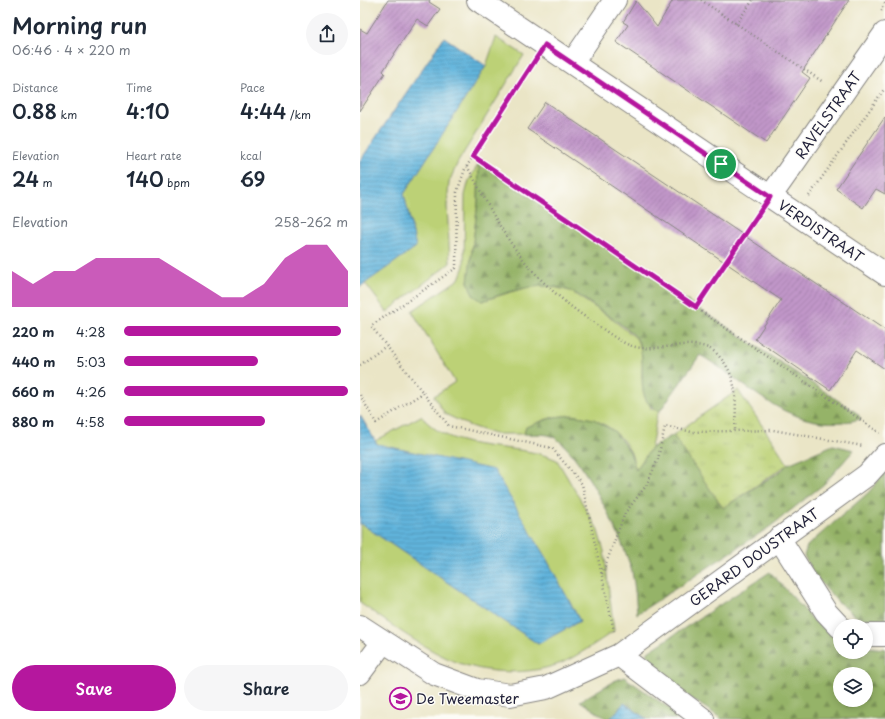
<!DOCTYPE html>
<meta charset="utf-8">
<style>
:root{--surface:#fff;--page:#f6f6f7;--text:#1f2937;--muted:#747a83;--accent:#b5179e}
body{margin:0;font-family:"Playpen Sans",sans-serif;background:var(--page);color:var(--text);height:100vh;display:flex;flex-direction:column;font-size:15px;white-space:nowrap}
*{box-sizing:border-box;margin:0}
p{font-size:13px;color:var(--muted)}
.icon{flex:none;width:22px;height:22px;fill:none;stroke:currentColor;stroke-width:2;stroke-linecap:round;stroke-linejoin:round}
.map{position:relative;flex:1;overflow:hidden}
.panel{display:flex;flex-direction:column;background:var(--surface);width:360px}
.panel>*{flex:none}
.buttons{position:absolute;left:473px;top:619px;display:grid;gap:8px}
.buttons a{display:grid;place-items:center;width:40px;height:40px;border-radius:50%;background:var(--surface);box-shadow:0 2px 10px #0003;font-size:20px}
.pin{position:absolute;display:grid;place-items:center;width:34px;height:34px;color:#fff;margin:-17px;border:2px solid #fff;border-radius:50%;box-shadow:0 1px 4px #0007}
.round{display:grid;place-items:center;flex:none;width:42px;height:42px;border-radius:21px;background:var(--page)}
.summary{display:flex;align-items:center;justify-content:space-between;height:68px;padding:0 12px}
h1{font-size:22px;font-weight:600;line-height:30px}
.stats{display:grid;grid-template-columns:repeat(3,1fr);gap:6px;height:68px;padding:4px 12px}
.stats div{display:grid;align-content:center}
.stats b{font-size:20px;font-weight:600}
.stats small{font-size:11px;font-weight:400}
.stats p{font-size:11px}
.chart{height:112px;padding:8px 12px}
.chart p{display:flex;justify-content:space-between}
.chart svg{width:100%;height:72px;margin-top:4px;fill:var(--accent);opacity:.7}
.button{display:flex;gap:8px;margin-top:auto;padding:8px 12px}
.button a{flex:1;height:46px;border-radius:24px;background:var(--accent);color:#fff;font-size:16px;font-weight:600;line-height:46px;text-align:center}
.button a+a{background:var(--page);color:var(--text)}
ul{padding:0 12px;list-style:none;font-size:13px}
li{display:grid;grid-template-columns:64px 48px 1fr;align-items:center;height:30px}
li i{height:10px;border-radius:5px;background:var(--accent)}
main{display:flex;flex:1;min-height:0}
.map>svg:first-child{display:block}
.green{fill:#bcd176;stroke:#6f7a58}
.forest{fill:url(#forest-firs);stroke:#5c6a51;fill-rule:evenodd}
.park{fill:url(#park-tufts);stroke:#6f7a58}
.water{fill:url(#water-rules);stroke:#416b8c}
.building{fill:url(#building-hatch)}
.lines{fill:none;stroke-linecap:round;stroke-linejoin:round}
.minor-casing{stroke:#868480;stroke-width:24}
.path{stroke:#868480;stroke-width:2.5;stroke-dasharray:1 3;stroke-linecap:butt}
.minor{stroke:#fff;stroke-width:22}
.route-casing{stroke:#fff;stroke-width:8}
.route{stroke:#b5179e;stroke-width:5}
.labels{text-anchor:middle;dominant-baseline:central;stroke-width:3;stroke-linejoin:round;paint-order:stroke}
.street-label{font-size:14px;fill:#22223b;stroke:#fdfcf7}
.poi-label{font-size:14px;fill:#22223b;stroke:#fdfcf7;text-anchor:start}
</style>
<main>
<section class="panel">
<div class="summary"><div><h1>Morning run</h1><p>06:46 · 4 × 220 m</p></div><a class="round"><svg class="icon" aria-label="share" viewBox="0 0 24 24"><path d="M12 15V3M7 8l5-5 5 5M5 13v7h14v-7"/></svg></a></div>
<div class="stats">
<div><p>Distance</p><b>0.88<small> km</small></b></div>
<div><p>Time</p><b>4:10</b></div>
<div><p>Pace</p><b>4:44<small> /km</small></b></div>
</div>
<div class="stats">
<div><p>Elevation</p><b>24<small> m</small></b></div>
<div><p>Heart rate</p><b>140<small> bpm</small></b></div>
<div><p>kcal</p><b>69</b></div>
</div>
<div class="chart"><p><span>Elevation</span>258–262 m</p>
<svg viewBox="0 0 160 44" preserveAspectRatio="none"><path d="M0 44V22L10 30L20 22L30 22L40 14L50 14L60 14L70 14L80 22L90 30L100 38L110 38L120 30L130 14L140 6L150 6L160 22V44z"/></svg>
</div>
<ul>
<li><b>220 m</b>4:28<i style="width:97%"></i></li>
<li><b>440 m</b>5:03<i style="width:60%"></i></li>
<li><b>660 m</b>4:26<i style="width:100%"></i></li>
<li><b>880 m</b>4:58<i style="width:63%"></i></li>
</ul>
<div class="button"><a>Save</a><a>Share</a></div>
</section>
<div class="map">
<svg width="525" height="719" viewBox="0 0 525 719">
<defs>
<pattern id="forest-firs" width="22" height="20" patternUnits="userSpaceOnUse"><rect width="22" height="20" fill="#95b367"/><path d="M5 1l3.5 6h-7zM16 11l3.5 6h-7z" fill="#799156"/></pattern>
<pattern id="park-tufts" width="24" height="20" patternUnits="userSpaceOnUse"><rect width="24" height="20" fill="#bcd176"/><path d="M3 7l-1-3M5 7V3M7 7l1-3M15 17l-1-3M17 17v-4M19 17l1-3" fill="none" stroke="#a1b367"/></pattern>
<pattern id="water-rules" width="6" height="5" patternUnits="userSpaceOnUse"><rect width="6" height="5" fill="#60b4dc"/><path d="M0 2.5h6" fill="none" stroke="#4f92b4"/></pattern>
<pattern id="building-hatch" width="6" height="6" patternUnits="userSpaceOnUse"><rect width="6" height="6" fill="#c196c9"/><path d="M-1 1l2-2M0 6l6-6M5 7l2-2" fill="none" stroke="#9c7aa4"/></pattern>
</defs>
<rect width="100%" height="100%" fill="#fdfcf7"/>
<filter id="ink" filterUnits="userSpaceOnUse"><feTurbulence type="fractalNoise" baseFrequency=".025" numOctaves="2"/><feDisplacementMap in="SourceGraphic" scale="8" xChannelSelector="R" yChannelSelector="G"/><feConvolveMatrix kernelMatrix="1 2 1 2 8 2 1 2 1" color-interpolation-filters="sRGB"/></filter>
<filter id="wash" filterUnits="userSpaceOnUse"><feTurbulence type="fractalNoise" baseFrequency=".012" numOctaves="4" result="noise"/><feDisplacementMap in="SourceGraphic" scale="16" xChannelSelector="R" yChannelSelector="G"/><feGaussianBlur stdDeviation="0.9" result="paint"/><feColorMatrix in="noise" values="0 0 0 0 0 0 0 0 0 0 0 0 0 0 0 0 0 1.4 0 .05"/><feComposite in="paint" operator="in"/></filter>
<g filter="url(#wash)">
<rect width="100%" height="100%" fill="#eae5c6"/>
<path class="green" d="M136,37L164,55L98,162L89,182L87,206L90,263L27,312L5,283L56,247L44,194L126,66Z
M119,163L118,202L108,282L122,301L167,287L189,286L210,291L248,316L276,338L283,354L282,377L291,409L300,411L297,415L291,448L276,470C274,465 273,458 271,453C257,424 226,412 196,417C186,418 176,424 166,427L164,434H134L108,425L85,414L74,396L95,382L52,311L99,279L104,266L105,195L109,180Z
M61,416C96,457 153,440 197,460L237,528L244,551L254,631C239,641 215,658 199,664C168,675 130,674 99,663C66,651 29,623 0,603V523L178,644L220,621L187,560L134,471L17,444L15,441Z"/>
<path class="forest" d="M119,163L497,413L501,419C431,436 394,387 340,355L300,411C270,402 290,361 277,339C272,331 252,318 243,312C233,306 222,296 210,291C180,279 150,292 122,301L113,295L108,282L118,202Z
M212,415L234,419L255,432L270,452L276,470L291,448L313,435L363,508L422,470L428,464L473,445L494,450L464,484L411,526L277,614C276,601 275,586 272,572C265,543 219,446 191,436C184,433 172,435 164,434L166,427L194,417Z
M525,472V622L497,617L478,602L455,576L444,556L447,546L509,492Z
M410,572L457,624L480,639V652H506V647L525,649V719H362L294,673L287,658L288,652ZM480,674H506V700H480Z
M264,677L325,719H287L264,703L250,719H247L220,701L254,681Z"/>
<path class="park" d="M378,390L428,464L363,508L313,435Z"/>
<path class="water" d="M84,37L126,66L44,194L56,247L0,287V161Z
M0,415L17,444L134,470L187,560L220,621L178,644L0,523Z
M264,703L287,719H250Z"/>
<g id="blocks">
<path class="building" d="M28,0H70L69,2L80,9L68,26L57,19L23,71L25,73L0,111V29L7,33Z
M313,0H489L442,72L450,78L406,143L256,42L268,25L263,22L276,1L297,27Z
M185,102L525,330V369L497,350L470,390L395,339L421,300L167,129Z
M525,117V194L516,189L503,208L476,189Z"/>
</g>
</g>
<g filter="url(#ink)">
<use href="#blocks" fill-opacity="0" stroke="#868480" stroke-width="1"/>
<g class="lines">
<defs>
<path id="minor" d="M118,0L525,274
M212,63L255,0
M410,197L525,33
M419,538L466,612L480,627
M0,626L74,674L117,690L150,695L186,688L259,655L507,475L525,455
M506,635H525
M259,655L343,719
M0,673L23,642"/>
</defs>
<use href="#minor" class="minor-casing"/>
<path class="path" d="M341,0L463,82
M521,11L525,3
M376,24L393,0
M172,65L105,169L97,192L96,268L11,326L89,426L192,448L222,484L254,631
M113,156L520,433
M107,166C123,195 138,227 159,254C180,282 208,306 237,325C249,333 262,344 276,347C301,353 339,334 358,355C379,377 376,402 375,431
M449,196L525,88
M335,307L398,215
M0,365L26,346
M0,395L16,423L63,393
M242,574L265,513L286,486L298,459L305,426L332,432L413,430L503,446"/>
<use href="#minor" class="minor"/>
</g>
</g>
<g class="lines" filter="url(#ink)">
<defs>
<path id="route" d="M185,45L410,197L336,307L113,156Z"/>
</defs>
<use href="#route" class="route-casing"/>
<use href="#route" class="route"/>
</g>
<defs>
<symbol id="school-ring" viewBox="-11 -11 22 22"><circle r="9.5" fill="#fdfcf7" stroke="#b5179e" stroke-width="1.5"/><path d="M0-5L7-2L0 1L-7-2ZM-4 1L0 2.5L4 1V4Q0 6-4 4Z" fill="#b5179e"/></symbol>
</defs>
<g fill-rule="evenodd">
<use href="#school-ring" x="28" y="686" width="25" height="25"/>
</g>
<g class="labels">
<g class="street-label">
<text transform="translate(468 115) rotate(-55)">RAVELSTRAAT</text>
<text transform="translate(461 231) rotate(34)">VERDISTRAAT</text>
<text transform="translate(394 557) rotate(-36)">GERARD DOUSTRAAT</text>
</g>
<g class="poi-label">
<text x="56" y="698">De Tweemaster</text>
</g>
</g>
</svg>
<div class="buttons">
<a><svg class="icon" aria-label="locate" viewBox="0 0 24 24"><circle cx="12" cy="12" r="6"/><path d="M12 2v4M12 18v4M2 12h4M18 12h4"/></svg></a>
<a><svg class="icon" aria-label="layers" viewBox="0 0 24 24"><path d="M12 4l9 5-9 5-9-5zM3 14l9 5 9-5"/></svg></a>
</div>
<div class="pin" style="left:361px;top:164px;background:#1e9e55"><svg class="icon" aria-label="arrive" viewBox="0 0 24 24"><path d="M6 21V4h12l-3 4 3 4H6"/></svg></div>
</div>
</main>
